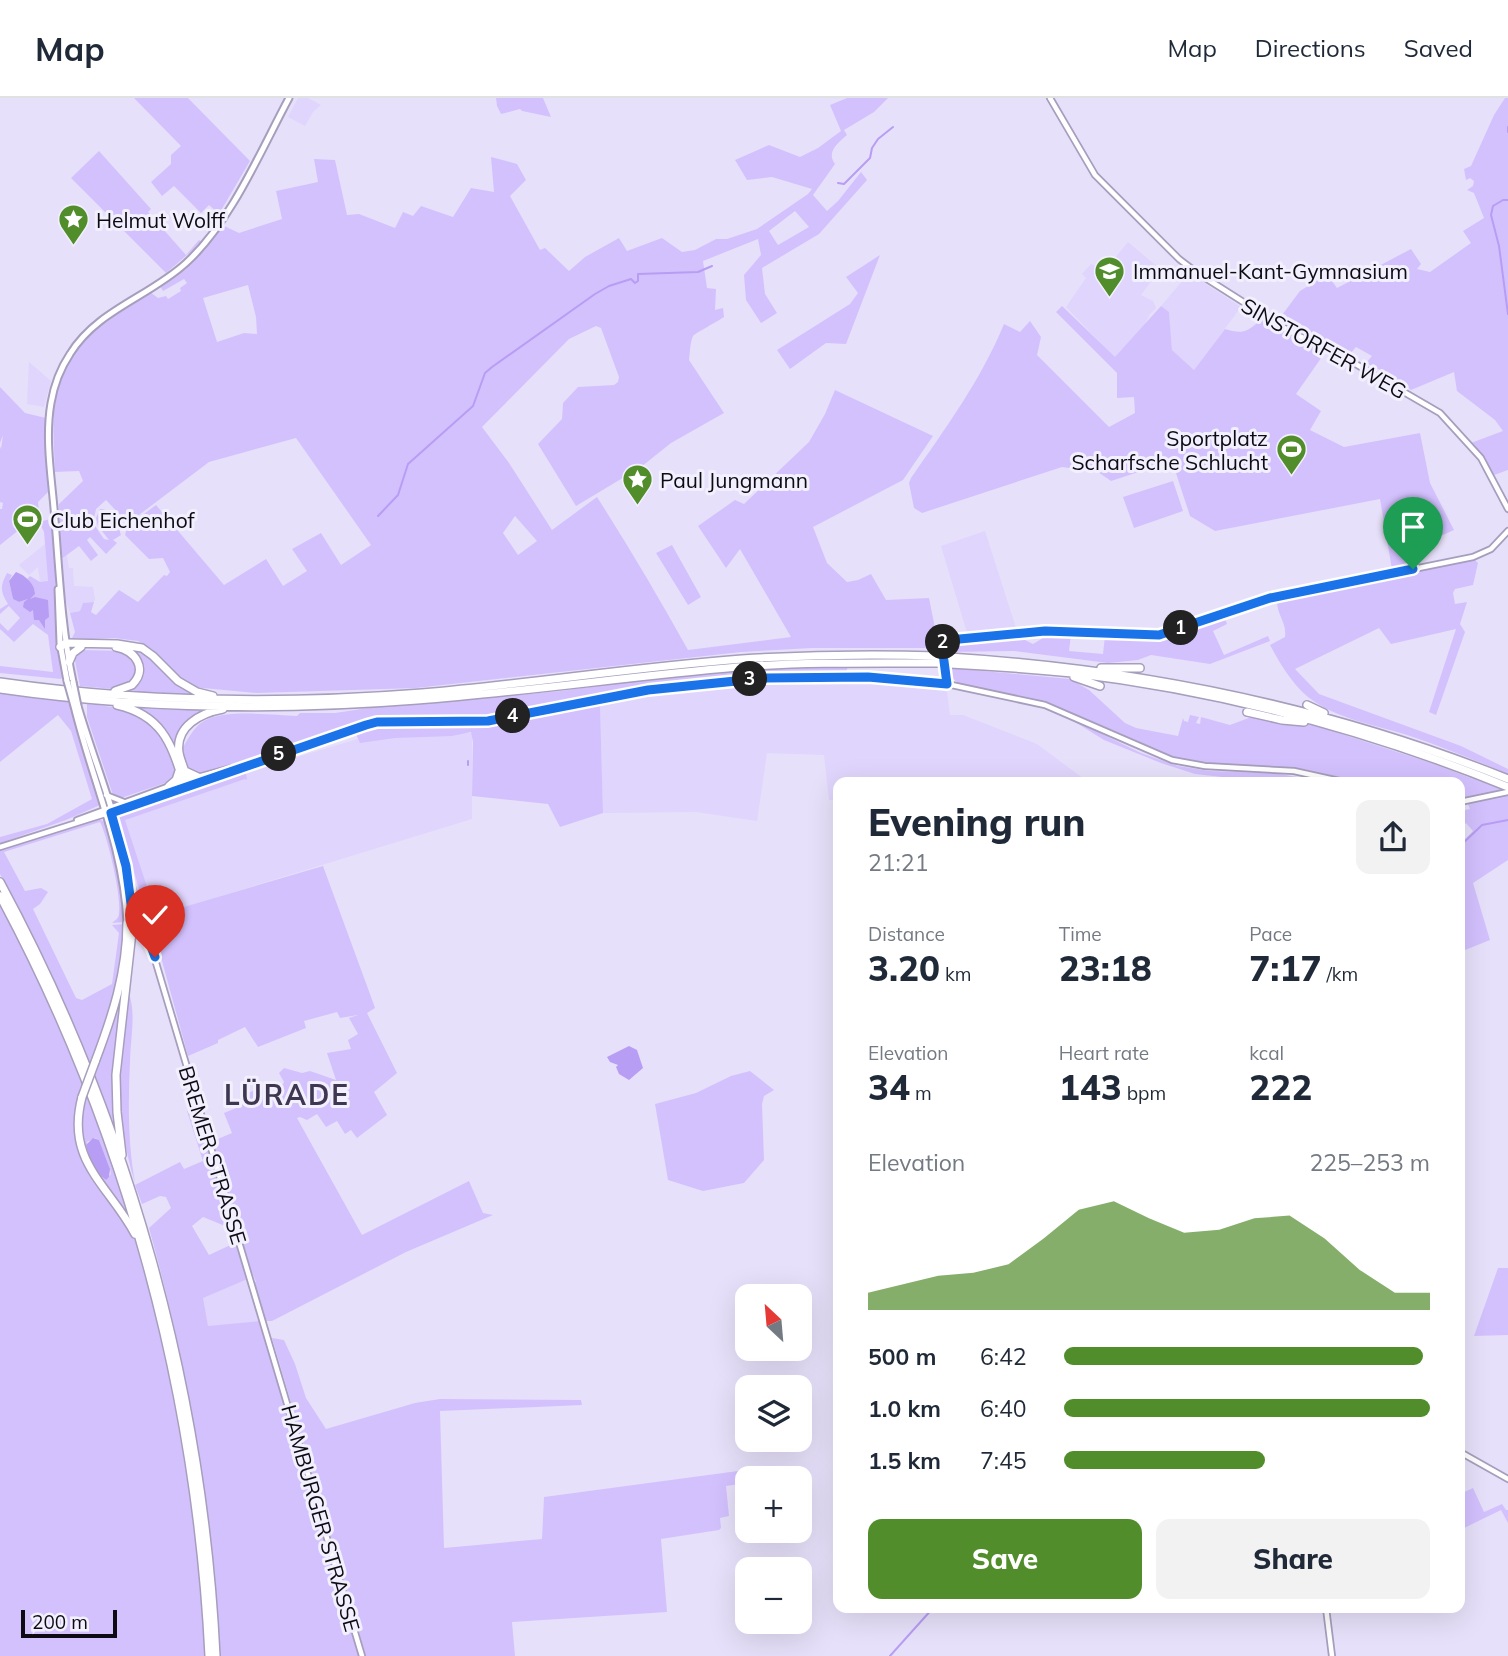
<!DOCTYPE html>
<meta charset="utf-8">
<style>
:root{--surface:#fff;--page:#f2f2f3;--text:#1f2937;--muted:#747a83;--line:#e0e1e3;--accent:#528d2c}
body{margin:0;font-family:Mulish,sans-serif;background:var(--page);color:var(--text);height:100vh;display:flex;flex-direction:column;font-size:26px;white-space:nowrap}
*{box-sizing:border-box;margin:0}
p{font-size:23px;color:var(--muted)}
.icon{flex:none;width:38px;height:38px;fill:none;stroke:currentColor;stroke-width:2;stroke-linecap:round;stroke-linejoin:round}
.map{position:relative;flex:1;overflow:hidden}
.side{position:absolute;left:833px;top:679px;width:632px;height:836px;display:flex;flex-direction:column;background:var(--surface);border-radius:14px;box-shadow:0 7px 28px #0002}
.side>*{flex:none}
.needle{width:46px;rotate:334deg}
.buttons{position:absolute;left:735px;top:1186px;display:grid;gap:14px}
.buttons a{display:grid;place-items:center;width:77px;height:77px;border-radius:14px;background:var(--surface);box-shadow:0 7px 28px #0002;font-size:35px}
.scale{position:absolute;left:21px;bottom:18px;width:96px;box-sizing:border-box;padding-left:7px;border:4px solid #0d0a14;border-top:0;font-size:19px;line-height:24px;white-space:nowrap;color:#0d0a14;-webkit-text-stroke:5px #f3f0fd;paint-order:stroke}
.pin{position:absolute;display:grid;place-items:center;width:60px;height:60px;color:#fff;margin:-72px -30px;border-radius:50% 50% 50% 0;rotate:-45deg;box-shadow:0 0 7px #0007}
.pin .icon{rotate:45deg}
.km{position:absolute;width:35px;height:35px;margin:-18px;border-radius:50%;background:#222;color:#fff;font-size:19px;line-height:35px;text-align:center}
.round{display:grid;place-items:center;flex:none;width:74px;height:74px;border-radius:14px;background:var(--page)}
.head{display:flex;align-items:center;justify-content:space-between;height:119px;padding:0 35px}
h1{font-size:38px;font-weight:800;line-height:52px}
.metrics{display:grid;grid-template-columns:repeat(3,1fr);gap:10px;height:119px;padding:7px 35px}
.metrics div{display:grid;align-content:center}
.metrics b{font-size:35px;font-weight:800}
.metrics small{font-size:19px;font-weight:400}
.metrics p{font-size:19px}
.chart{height:196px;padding:14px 35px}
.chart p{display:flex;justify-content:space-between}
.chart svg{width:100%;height:126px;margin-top:7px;fill:var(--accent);opacity:.7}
.cta{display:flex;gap:14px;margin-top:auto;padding:14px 35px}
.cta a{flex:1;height:80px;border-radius:14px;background:var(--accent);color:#fff;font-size:28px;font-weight:800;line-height:80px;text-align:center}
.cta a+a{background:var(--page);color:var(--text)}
ul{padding:0 35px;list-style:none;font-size:23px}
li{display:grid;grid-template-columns:112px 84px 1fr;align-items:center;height:52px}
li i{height:18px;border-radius:9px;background:var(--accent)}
header{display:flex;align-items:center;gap:42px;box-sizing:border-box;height:98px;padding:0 35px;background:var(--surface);border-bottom:2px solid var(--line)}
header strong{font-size:33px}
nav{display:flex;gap:38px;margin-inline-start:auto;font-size:24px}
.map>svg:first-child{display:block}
.built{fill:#e0d5fc}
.green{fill:#d3c1fe;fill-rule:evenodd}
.water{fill:#b89df4}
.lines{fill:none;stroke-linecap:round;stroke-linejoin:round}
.stream{stroke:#b89df4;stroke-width:2}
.secondary-casing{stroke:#a69ebc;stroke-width:8}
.primary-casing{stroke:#a69ebc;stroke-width:9}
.highway-casing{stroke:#a69ebc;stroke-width:10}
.secondary{stroke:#fff;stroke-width:4.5}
.primary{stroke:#fff;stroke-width:5}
.highway{stroke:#fff;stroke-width:7}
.primary-bridge-casing{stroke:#a69ebc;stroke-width:9;stroke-linecap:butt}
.highway-bridge-casing{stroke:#a69ebc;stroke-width:10;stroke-linecap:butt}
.primary-bridge{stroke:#fff;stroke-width:5}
.highway-bridge{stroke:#fff;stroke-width:7}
.route-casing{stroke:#fff;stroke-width:14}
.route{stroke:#1a73e8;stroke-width:9}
.labels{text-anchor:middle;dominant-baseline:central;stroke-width:6;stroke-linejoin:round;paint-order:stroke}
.poi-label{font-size:21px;fill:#0d0a14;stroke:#f3f0fd;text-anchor:start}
.street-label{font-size:21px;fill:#0d0a14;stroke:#f3f0fd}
.district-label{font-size:28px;font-weight:bold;letter-spacing:2px;fill:#3f3751;stroke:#f3f0fd}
</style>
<header>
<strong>Map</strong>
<nav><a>Map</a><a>Directions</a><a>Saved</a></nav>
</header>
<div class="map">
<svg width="1508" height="1558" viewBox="0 0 1508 1558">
<rect width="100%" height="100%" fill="#e7e0fa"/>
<path class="built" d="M298,0H308L321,7L313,14L305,28L288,19Z
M1128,144L1160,171L1141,197L1153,203L1156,210L1150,216L1142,231L1115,260L1066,209L1086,180L1082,176L1091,166L1105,172Z
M1189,175L1241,209L1194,272L1172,252L1169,215L1161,208Z
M29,264L51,283L44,309L27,306Z
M985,433L1017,533L968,538L941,448Z
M45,446L48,486L40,484L38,469L29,477L19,467Z
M67,457L69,470H73L74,488L93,489L95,501L94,504L83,505L80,513L70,515L65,500L61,461Z
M829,581L941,589L947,594L950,617H963L1037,646L1088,684H838V702H829L824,657L767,655L757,723L696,714L603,715L600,606L689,590L750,583Z
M381,634L472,635V721L146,821L118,718L120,715L255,668L257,671Z
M250,1180L260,1223L208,1229L202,1200Z"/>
<path class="green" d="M134,0H188L250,63L219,116L209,107L201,115L174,88L162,98L151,84L171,66V57L181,48Z
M496,0H543L551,19L522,13L520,11L501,16L497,8Z
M847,0H888L874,14L844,32L847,37C838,45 826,54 835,66L813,97L827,113L838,103L861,74L867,82L819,136L762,170L765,196L777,215L761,225L746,202L744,177L761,157L758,141L703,163L707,190L716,191L715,212L723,210L724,219C720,222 694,236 693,238C690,244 690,255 689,262L724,315L671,345L641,369L576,408L538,346L562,321L563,305L578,289L614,287L618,284L619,279L601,230L596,228L569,241L482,329L509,365L552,432L597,399C629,449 659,500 688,552L791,539L740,451L726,470L698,428L735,402L744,406L809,344L825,316L835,292L933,338L903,382L813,429L827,465L847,484L858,482L871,476L886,502L929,500L939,550H812L741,554L416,590L257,595L192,589L180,581L152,551L138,543L114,540L71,542L75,534L70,515L80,513L83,505L94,504L91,514L96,517L119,492L138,504L164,477L167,478L170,474L163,460L149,461L125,437L129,423L124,421L106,402L96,411L93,425L104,441L109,442L98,428L96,420L100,411C114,411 118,426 121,437L113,442L117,445L106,456L90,439L87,442L98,457L91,463L79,448L60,462L59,406L83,383L79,373L55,374C54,346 50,304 60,277C75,240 116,214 150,194L158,200L166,198L168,201L181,193L180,190L187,185L184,181L163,193L160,188L186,171L222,127L239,135L282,121L276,93L318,84L314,61L335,62L347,117L359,116L395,130L403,114L413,118L421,108L453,119L471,90L494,94L491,59L517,66L526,82L510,98L540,152L545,150L569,173L585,159L619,140L627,153L662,140L682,154L695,152L716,141H727L757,131L808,96L812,91L772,79L747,82L735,62L769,47L800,59L818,50L841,33L830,7ZM795,113L809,129L778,147L769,133ZM248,187L256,219L257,236L244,235L217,244L203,200ZM296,340L371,447L341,467L321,435L292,451L307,473L283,488L266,461L224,487L156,407L136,422L131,423L209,364ZM515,418L537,443L518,457L503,435Z
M1505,0H1508V372L1494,377L1483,359L1471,345L1503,333L1495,322L1457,293L1454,274L1411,292L1394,279L1366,265L1372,258L1356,249L1350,256L1289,226L1282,217L1300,193L1327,176L1337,190L1411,151L1421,166L1417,171L1430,174L1471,145L1463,133L1484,120L1474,95L1467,92L1473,88L1474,83L1470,80L1466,82L1464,71L1471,68L1494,17Z
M99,53L151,111L148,114L186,157L199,142L202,144L166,175L71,80Z
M880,157L846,246L826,245L790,271L777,252L850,206L858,195L846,179Z
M1062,208L1115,259L1161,208L1169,214L1172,252L1194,272L1225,231C1239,235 1245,236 1257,225L1248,220L1252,215L1286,236L1326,253L1296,296L1321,313L1310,332L1344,349L1420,335L1430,385L1454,432L1434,441L1413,462L1414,473L1475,462L1478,465L1473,487L1455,491L1453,495L1455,506L1467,504L1460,526L1465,534L1436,617L1429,614L1456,531L1391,546L1379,530L1295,571L1319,596L1461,648L1508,671V676C1477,663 1445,650 1413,639C1378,627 1337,622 1308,599C1292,586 1279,564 1270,547L1285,539C1287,523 1276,518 1277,500L1393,477L1380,401L1215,433L1190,418L1172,363L1111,383L1098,374L1062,369L922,415L914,410L909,385L911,380C945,331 981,282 1004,226L1020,234L1030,223L1041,239L1037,257L1109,329L1135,315L1134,299L1117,300V275L1056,214Z
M0,289L25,315L46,320L49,393L38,404L39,416L0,447V411H2L3,405L0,404V348L1,351L3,337L0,345Z
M1173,383L1183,413L1134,430L1123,399Z
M50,421C61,440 54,484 55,507C55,531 59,555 63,578L61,581L0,575V568L53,574L48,537L33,526L14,544L0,531V525L8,533L20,520L9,508L0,516V511L8,506C0,493 0,488 7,475L12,477L9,483L13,501L19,504L30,500L35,493L27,481L30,478L40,484L48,483L44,434L39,424Z
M672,447L701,499L688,507L656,455Z
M1220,519L1221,522L1225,521L1227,526L1213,533L1224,557L1268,538L1270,543L1210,566L1151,557L1138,562L1108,565L1014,553L947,554V549L952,544L1024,538L1025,542L1033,546L1048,537H1071L1069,553L1103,556L1105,538L1153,540Z
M129,549L142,553L201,597L127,593L135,589L143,572L139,559Z
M80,552L126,553L138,568L133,584L113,591L80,588L74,558Z
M848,568L846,575L751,577L704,581L629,592L471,622H372L224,670L198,677L187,672L181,652C188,642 193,629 204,623C225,611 273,617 297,618L300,615H335L368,610L561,593L636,582L800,569Z
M952,570L1070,581L1089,592L1125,625L1136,630L1178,638L1183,620L1184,623L1188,624L1190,617L1199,619L1196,625L1200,626L1201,619L1230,627L1254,618L1281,624L1314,627L1431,665L1508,694V762L1473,785L1490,842L1460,854V746L1473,733L1466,725L1460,731V713L1470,711L1466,701H1460V684H1354L1303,671L1205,665L1168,658L1057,609L958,585L951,579Z
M0,595L69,604L100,707L66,722L0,745V739L47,726L92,701L71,633L58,617L0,664Z
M87,606C137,610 163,622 176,674L171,683L121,700H114L87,619Z
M600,606L603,715L560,729L548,706L472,698L473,644L471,634L452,638L395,640L360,645L355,634L390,627L479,629Z
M128,607L212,611L187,624L179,660L170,641Z
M1067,619L1141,655L1178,668L1210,673L1274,675L1325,684L1250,682L1195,676L1161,665L1104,642Z
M243,672L246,675L247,682L245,681L125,722L152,804L154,814L144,817L148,830L135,816L116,717L144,816L140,794L118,718L120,715Z
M99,721L105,724C115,757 123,789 125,824L112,825C115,822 118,821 119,817C122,800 108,740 100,724L4,754L25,793L41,790L48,794L40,806L33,811L76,900L82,902L112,886L119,835L112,827L125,826L124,875L119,932L117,1041L102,999L49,870L0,776V752Z
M323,768L374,907L375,910L367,915L397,975L374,994L387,1017L357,1040L351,1032L345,1036L337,1023L326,1029L317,1016L307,1022L300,1019L297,1020L362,1137L469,1083L483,1115L493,1117L406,1154L272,1223H265L253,1184H256L249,1167L213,1043L232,1035L224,1015L241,1008L239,1001L259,989L280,1005L276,997L284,984L279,975L284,970L302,975L310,973L336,982L327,955L351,951L348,942L358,936L349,920L358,917L340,920L337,914L304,923L306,930L258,949L245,929L218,942V945L188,958L150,819Z
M0,806C52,908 96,1012 129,1119L102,1087L83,1051L80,997C81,1016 78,1043 82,1061C89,1091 127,1112 136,1145C175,1283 196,1415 206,1558H0ZM95,1040L99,1042L110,1071L111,1076L106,1082L93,1068L87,1044Z
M128,893C137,915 130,941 130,964C128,1004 128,1046 135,1085C113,1013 119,967 128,893Z
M750,973L774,992L764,998L762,1006L764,1062L744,1085L703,1093L668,1082L655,1006L696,995L731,978Z
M187,1013L197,1015L235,1129L230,1130L203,1119L192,1128L209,1157L239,1143L250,1180L203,1200L208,1228L260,1223L340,1496V1521L342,1523L345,1516L347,1518L360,1558H218C214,1513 212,1469 207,1424C197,1325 176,1227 149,1130L171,1110L166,1099L160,1098L142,1106L135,1087L180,1064L184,1071L203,1063Z
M1498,1170H1508V1237L1474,1238Z
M272,1240L284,1242L295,1266L306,1300L326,1331L415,1305L440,1301L581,1302L582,1307L440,1313L444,1450L542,1441L544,1399L753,1371L754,1381H747V1385L726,1388L729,1418L720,1420L721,1430L719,1432L661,1441L667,1514L512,1524L515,1558H366Z
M1473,1390L1484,1414L1502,1406L1506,1412H1508V1425L1501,1412L1460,1432V1396Z"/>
<path class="water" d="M16,474C25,477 35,486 35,496L30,501L35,499L48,502L49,519L45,522V531L39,522H34L33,512L30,514L23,509L24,504L28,501L19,504L13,501L9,483Z
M629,948L637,952L643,970L629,982L619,976L616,969L618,967L610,964L607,959Z
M93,1040L99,1042L110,1071L109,1079L106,1082C95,1074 89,1061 86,1047Z"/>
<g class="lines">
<path class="stream" d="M1508,29V34
M838,85L844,86L870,60L872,50L878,41L893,29
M1508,102H1503L1493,108L1491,117L1499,148L1508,216
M378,418L398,397L408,366L473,308L485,275L492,269L595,196L609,188L631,181L635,185L638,183V176L698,174L712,168
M468,667V663
M1460,748L1482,727L1508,722
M890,1558L933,1510"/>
<defs>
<path id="secondary" d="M1050,0L1095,77L1179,161L1196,174L1289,233L1347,261L1440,315L1481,360L1508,411
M947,586L942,549L946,542L1045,533L1159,537L1270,500L1473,459L1491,451L1508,433
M106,697L124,704
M1460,704L1508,694
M77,722L183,683L231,670
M0,749L105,716L366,627L377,624L488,623L636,594L726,582L868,579L947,586L1045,607L1172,662L1205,668L1294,673L1344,684
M127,825L133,821L140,823L148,838L362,1558
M1460,1354L1508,1381
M1326,1510L1332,1558"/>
<path id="primary" d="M58,491L60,545L67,583
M73,584C61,527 59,468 54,410C51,376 45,339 51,305C54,287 60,271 70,256C97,212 149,199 186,165C231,124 260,54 289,0
M74,608C91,679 124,750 127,825
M78,608C98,677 133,753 133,825"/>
<path id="highway" d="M60,549L66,545L117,546L142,550L153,558L178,583L197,594L213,598
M949,559C1141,571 1329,609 1508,681
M69,564L73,555L81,549
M950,566C990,568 1031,571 1072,575C1221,593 1368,632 1508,689
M1101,570H1140
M1074,579L1100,588
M0,584C139,604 282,606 422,595C529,586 635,569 742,561C807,557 872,556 938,558
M0,591C138,611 278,613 417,602C524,594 631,578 738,569C805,564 872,565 939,565
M115,593L132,587C148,571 136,553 116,549
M117,607C161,617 171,644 183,683L187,688
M1307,607L1324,615
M1247,614L1282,622L1304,624
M185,673L198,679
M169,688L176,682L179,673
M187,688C188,676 181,666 179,655C175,628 201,615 223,611
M0,784C128,1021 203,1289 216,1558
M0,798C125,1031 196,1293 209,1558
M95,964C112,919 127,874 127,825
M82,999C65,1063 108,1086 135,1136
M122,1057L117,1014L116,977L133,825"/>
</defs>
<use href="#secondary" class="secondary-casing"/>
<use href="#primary" class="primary-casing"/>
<use href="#highway" class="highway-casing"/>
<use href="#secondary" class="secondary"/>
<use href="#primary" class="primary"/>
<use href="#highway" class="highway"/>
<defs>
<path id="primary-bridge" d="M67,583L74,608
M73,584L78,608"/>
<path id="highway-bridge" d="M938,558L949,559
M939,565L950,566
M82,999L95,964"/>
</defs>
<use href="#primary-bridge" class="primary-bridge-casing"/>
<use href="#highway-bridge" class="highway-bridge-casing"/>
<use href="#primary-bridge" class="primary-bridge"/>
<use href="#highway-bridge" class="highway-bridge"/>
</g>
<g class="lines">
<defs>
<path id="route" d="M155,859L143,827L133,821L126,768L111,715L366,627L377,624L488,623L648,592L765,580L868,579L947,586L942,548L944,544L949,542L1045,533L1159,537L1270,500L1413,471"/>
</defs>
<use href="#route" class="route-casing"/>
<use href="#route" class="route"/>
</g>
<defs>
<symbol id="sight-pin" viewBox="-11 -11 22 30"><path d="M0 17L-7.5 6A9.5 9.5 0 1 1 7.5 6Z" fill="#528d2c" stroke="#f3f0fd"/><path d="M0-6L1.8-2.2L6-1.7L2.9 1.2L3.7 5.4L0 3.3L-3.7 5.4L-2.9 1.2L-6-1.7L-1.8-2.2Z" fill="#fff"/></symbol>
<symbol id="school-pin" viewBox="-11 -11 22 30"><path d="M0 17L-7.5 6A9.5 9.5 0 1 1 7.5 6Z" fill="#528d2c" stroke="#f3f0fd"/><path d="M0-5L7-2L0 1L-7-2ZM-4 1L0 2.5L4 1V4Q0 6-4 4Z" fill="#fff"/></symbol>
<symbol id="stadium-pin" viewBox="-11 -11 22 30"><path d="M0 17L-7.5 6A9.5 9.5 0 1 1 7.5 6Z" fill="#528d2c" stroke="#f3f0fd"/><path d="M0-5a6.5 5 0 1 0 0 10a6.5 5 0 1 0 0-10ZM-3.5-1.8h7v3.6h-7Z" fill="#fff"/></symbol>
</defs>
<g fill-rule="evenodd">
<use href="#sight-pin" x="56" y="104" width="35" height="47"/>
<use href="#school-pin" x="1092" y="156" width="35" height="47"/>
<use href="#stadium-pin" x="1274" y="334" width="35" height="47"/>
<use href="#sight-pin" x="620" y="364" width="35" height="47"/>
<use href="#stadium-pin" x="10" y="404" width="35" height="47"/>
</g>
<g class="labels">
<g class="poi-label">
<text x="96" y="122">Helmut Wolff</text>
<text x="1133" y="173">Immanuel-Kant-Gymnasium</text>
<text x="1268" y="340" text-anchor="end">Sportplatz<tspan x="1268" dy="24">Scharfsche Schlucht</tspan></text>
<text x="660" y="382">Paul Jungmann</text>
<text x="50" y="422">Club Eichenhof</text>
</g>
<g class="street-label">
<text transform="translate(1324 250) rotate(29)">SINSTORFER WEG</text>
<text transform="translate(213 1057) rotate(73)">BREMER STRASSE</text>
<text transform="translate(321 1420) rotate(74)">HAMBURGER STRASSE</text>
</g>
<g class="district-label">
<text x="287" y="996">LÜRADE</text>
</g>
</g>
</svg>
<div class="buttons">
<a><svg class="needle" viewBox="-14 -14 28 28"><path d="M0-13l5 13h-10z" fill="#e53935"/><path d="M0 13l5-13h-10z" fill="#747a83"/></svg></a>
<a><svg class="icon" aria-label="layers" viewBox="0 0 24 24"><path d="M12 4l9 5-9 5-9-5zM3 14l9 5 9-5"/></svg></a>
<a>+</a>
<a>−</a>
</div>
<div class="scale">200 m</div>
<div class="pin" style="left:1413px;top:471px;background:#1e9e55"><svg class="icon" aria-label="arrive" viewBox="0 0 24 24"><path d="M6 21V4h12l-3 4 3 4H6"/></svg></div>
<div class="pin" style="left:155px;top:859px;background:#d93025"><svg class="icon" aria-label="check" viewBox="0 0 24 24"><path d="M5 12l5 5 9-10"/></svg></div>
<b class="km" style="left:1181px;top:530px">1</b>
<b class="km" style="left:943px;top:544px">2</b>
<b class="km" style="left:750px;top:581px">3</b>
<b class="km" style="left:513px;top:618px">4</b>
<b class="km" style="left:279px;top:656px">5</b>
<section class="side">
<div class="head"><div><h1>Evening run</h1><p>21:21</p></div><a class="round"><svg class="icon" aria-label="share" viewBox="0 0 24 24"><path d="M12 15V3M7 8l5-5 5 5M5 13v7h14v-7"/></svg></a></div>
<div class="metrics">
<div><p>Distance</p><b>3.20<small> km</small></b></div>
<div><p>Time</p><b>23:18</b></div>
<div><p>Pace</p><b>7:17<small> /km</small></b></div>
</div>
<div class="metrics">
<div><p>Elevation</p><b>34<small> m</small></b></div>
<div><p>Heart rate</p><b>143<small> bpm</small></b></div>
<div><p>kcal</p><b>222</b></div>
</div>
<div class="chart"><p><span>Elevation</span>225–253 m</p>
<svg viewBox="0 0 160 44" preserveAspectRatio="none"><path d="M0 44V38L10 35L20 32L30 31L40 28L50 19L60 9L70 6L80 12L90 17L100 16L110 12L120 11L130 19L140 30L150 38L160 38V44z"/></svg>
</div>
<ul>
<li><b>500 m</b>6:42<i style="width:98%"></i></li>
<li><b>1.0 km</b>6:40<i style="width:100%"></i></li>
<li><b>1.5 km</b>7:45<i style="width:55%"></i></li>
</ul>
<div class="cta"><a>Save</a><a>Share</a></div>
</section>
</div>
